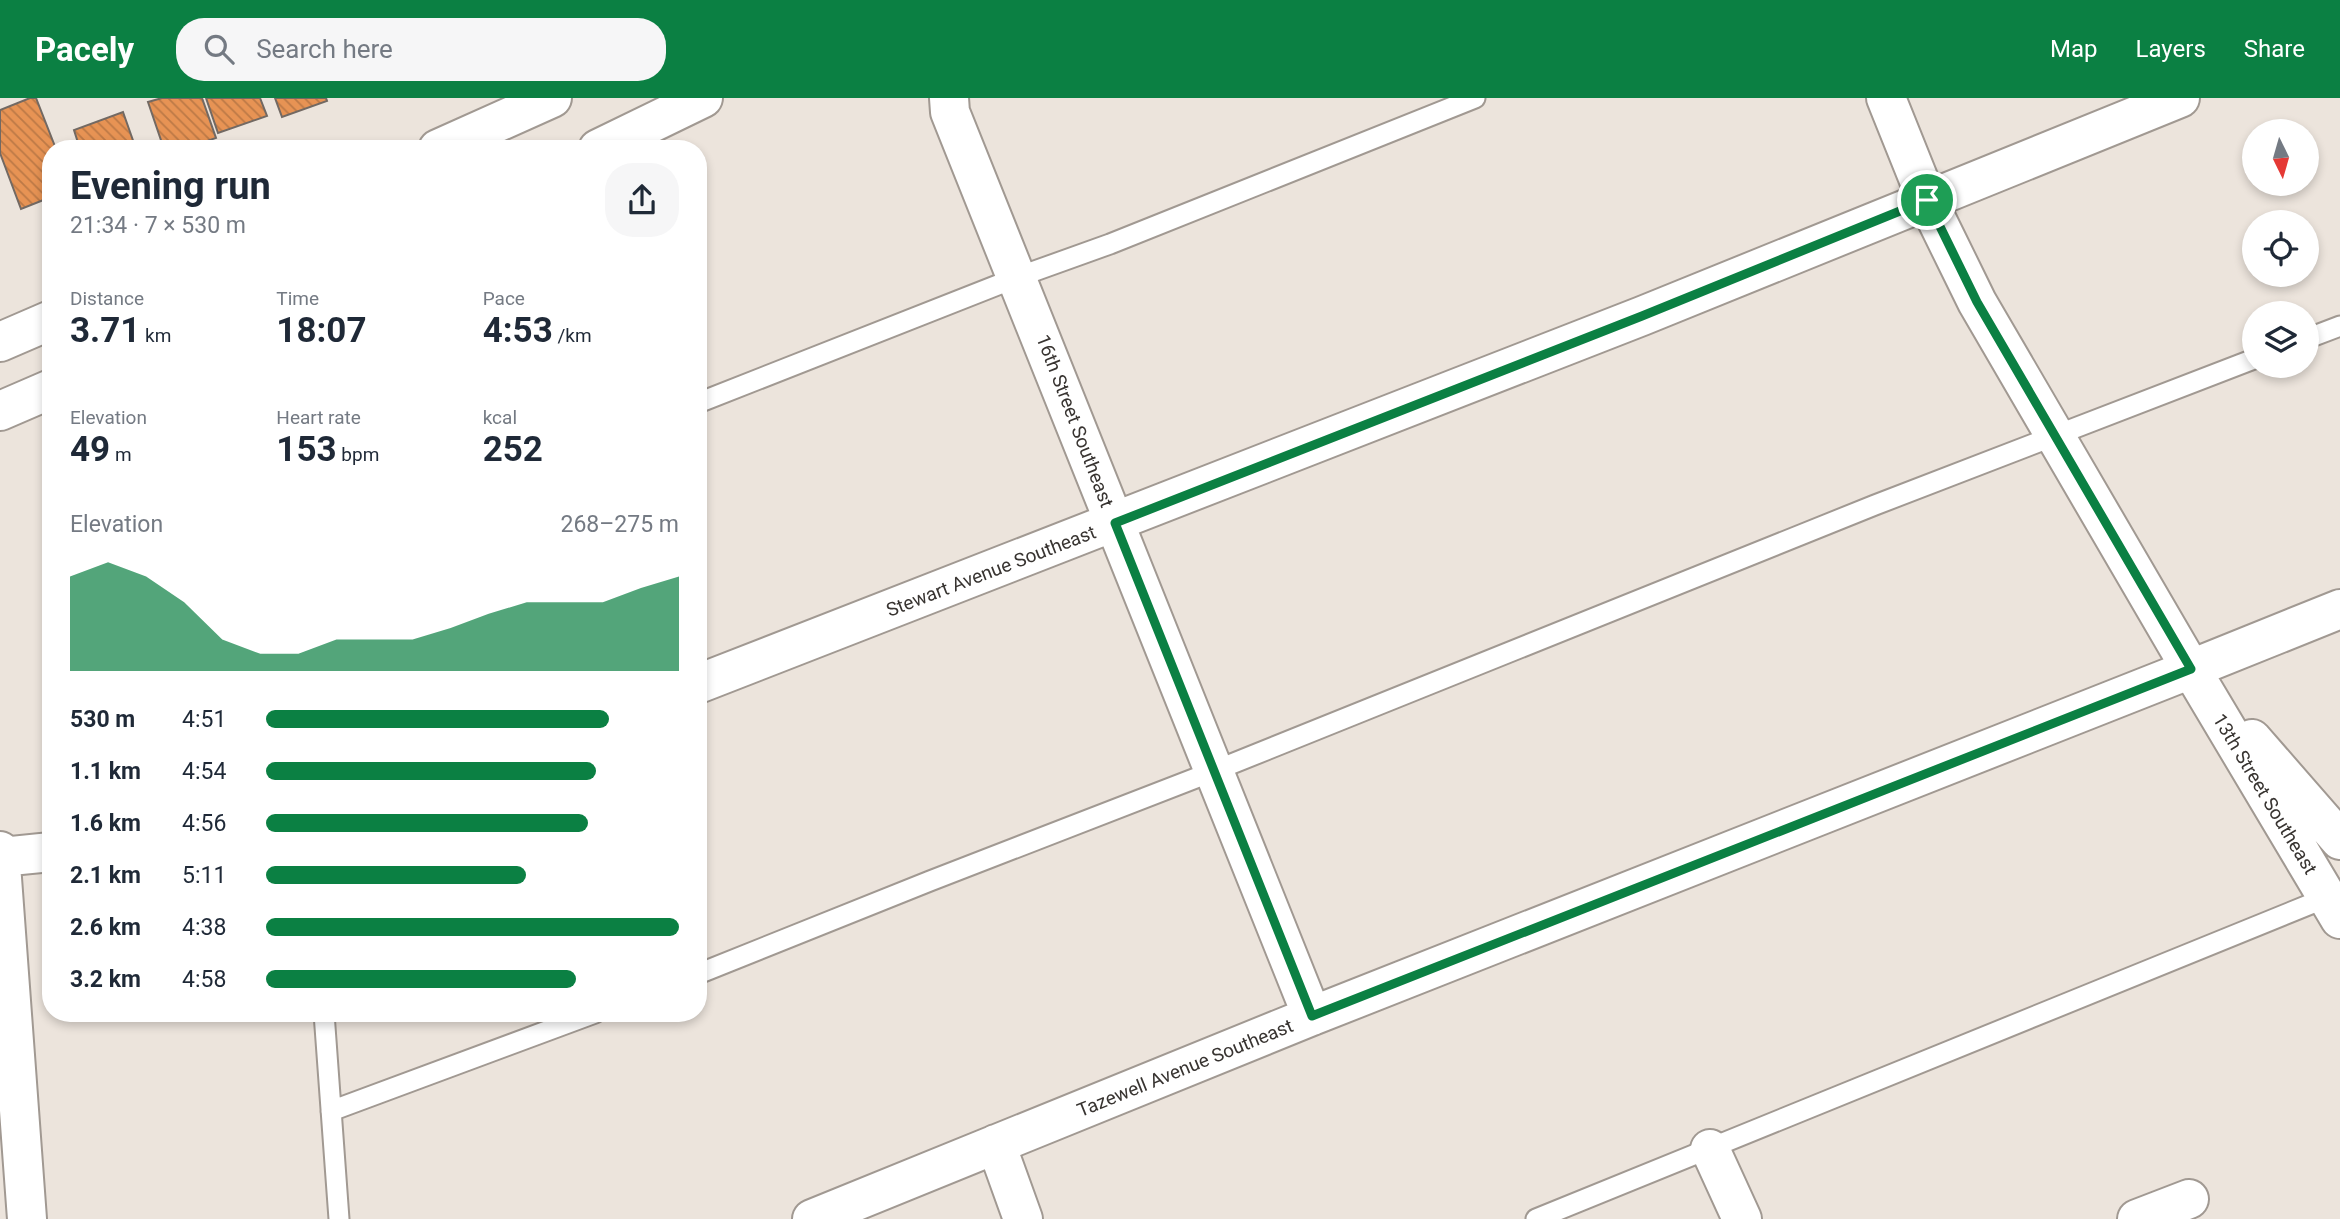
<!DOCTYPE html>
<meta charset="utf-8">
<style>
:root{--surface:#fff;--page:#f6f6f7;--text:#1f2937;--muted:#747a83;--accent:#0b8043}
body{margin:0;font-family:Roboto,sans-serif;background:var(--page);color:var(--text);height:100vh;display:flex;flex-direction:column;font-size:26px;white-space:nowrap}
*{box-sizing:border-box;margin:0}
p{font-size:23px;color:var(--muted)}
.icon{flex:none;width:38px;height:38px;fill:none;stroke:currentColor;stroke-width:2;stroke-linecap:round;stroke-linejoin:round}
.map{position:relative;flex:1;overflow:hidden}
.side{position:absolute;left:42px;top:42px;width:665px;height:882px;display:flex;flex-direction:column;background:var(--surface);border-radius:28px;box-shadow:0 4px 10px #0003}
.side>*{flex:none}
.needle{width:46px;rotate:175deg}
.buttons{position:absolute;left:2242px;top:21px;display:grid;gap:14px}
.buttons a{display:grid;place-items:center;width:77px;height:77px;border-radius:50%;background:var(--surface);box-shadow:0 4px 10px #0003;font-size:35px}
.pin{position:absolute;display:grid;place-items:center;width:60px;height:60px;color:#fff;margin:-30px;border:4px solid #fff;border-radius:50%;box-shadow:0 2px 7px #0007}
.round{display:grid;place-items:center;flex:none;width:74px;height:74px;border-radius:28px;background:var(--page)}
.headline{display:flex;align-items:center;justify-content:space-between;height:119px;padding:0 28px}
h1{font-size:38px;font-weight:700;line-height:52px}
.metrics{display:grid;grid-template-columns:repeat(3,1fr);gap:10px;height:119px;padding:7px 28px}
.metrics div{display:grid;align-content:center}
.metrics b{font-size:35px;font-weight:700}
.metrics small{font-size:19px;font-weight:400}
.metrics p{font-size:19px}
.chart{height:196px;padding:14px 28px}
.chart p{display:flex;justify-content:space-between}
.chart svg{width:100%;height:126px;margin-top:7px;fill:var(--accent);opacity:.7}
ul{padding:0 28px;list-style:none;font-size:23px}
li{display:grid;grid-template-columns:112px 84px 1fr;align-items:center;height:52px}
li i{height:18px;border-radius:9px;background:var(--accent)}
header{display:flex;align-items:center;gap:42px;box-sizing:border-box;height:98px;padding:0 35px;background:var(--accent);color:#fff}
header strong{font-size:33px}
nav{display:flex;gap:38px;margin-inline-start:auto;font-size:24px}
.search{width:490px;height:63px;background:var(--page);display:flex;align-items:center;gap:18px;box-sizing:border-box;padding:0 24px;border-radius:28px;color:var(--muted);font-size:26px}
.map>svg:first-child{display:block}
.building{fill:url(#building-back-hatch);stroke:#726963;stroke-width:2}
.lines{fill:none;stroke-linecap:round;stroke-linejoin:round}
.lane-casing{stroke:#a19992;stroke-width:23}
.street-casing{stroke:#a19992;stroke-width:42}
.secondary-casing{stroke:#a19992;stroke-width:42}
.primary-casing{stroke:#a19992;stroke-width:42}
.lane{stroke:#fff;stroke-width:19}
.street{stroke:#fff;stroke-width:38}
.secondary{stroke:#fff;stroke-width:38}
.primary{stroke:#fff;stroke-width:38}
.route-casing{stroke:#fff;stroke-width:14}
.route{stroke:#0b8043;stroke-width:9}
.labels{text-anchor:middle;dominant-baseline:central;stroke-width:7;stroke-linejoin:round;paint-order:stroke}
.street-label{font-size:19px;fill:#383431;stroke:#fff}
</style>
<header>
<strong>Pacely</strong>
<div class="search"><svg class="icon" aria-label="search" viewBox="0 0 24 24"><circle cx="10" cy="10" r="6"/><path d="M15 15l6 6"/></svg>Search here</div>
<nav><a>Map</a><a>Layers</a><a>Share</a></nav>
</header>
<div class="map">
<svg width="2340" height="1121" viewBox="0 0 2340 1121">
<defs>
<pattern id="building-back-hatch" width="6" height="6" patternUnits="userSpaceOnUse" patternTransform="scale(1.75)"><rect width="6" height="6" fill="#e79354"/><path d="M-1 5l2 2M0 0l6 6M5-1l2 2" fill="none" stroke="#bc7946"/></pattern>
</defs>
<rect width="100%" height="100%" fill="#ece4dc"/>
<path class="building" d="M30,0H36L56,51H51V99L21,111L0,55V12Z
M162,0H202L216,40L184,51H164L148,4Z
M206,0H260L267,18L218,35Z
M275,0H326L327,3L282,19Z
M123,14L136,51H80L74,32Z"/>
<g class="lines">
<defs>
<path id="lane" d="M2306,241L2340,228
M698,305L1018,179L1110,146L1475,0
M698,876L930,783L1214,673L1875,407L2254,261
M324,915L339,1121
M331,1013L595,915
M1536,1121L2333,797"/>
<path id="street" d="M949,0L950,14L1312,918
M698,586L1642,218L2180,0
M0,753L27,1121
M0,759L51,754
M996,1046L1023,1121
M1710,1051L1742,1121
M812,1121L1312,918L2191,571
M2137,1121L2189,1101"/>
<path id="secondary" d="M1886,0L1927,102L1977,204L2191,571L2340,821
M2191,571L2340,511
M2252,641L2340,742"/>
<path id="primary" d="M438,51L552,0
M598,51L703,0
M0,244L51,222
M0,313L51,291"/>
</defs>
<use href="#lane" class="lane-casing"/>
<use href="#street" class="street-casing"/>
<use href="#secondary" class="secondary-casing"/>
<use href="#primary" class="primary-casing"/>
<use href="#lane" class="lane"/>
<use href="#street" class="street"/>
<use href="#secondary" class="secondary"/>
<use href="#primary" class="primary"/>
</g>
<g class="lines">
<defs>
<path id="route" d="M1927,102L1977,204L2191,571L1312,918L1115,425L1642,218Z"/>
</defs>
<use href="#route" class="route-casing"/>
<use href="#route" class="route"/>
</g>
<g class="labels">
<g class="street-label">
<text transform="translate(1075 323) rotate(69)">16th Street Southeast</text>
<text transform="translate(991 473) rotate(-21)">Stewart Avenue Southeast</text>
<text transform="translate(2265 696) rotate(59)">13th Street Southeast</text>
<text transform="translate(1185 970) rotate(-22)">Tazewell Avenue Southeast</text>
</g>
</g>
</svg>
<div class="buttons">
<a><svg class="needle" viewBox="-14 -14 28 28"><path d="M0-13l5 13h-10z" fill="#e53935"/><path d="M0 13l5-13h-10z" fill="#747a83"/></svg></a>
<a><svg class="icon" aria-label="locate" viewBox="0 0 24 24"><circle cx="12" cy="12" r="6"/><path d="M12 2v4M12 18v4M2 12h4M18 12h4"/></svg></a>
<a><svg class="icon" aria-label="layers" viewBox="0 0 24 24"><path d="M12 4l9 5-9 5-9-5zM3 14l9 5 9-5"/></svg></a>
</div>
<div class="pin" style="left:1927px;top:102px;background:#1e9e55"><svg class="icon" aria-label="arrive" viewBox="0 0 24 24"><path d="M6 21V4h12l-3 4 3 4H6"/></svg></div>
<section class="side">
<div class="headline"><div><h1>Evening run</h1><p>21:34 · 7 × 530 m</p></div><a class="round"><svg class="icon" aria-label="share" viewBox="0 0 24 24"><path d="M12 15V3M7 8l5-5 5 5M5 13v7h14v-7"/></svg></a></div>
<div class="metrics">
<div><p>Distance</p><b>3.71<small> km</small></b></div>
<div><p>Time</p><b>18:07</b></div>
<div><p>Pace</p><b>4:53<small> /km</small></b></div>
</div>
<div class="metrics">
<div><p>Elevation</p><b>49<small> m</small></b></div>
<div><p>Heart rate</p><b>153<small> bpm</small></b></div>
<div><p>kcal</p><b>252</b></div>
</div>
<div class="chart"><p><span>Elevation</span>268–275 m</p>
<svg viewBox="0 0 160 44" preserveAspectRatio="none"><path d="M0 44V11L10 6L20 11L30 20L40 33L50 38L60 38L70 33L80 33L90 33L100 29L110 24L120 20L130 20L140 20L150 15L160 11V44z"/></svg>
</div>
<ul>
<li><b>530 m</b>4:51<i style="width:83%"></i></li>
<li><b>1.1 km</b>4:54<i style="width:80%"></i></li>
<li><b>1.6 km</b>4:56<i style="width:78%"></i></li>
<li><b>2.1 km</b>5:11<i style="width:63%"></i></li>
<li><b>2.6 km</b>4:38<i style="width:100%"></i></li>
<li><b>3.2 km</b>4:58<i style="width:75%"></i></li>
</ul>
</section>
</div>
